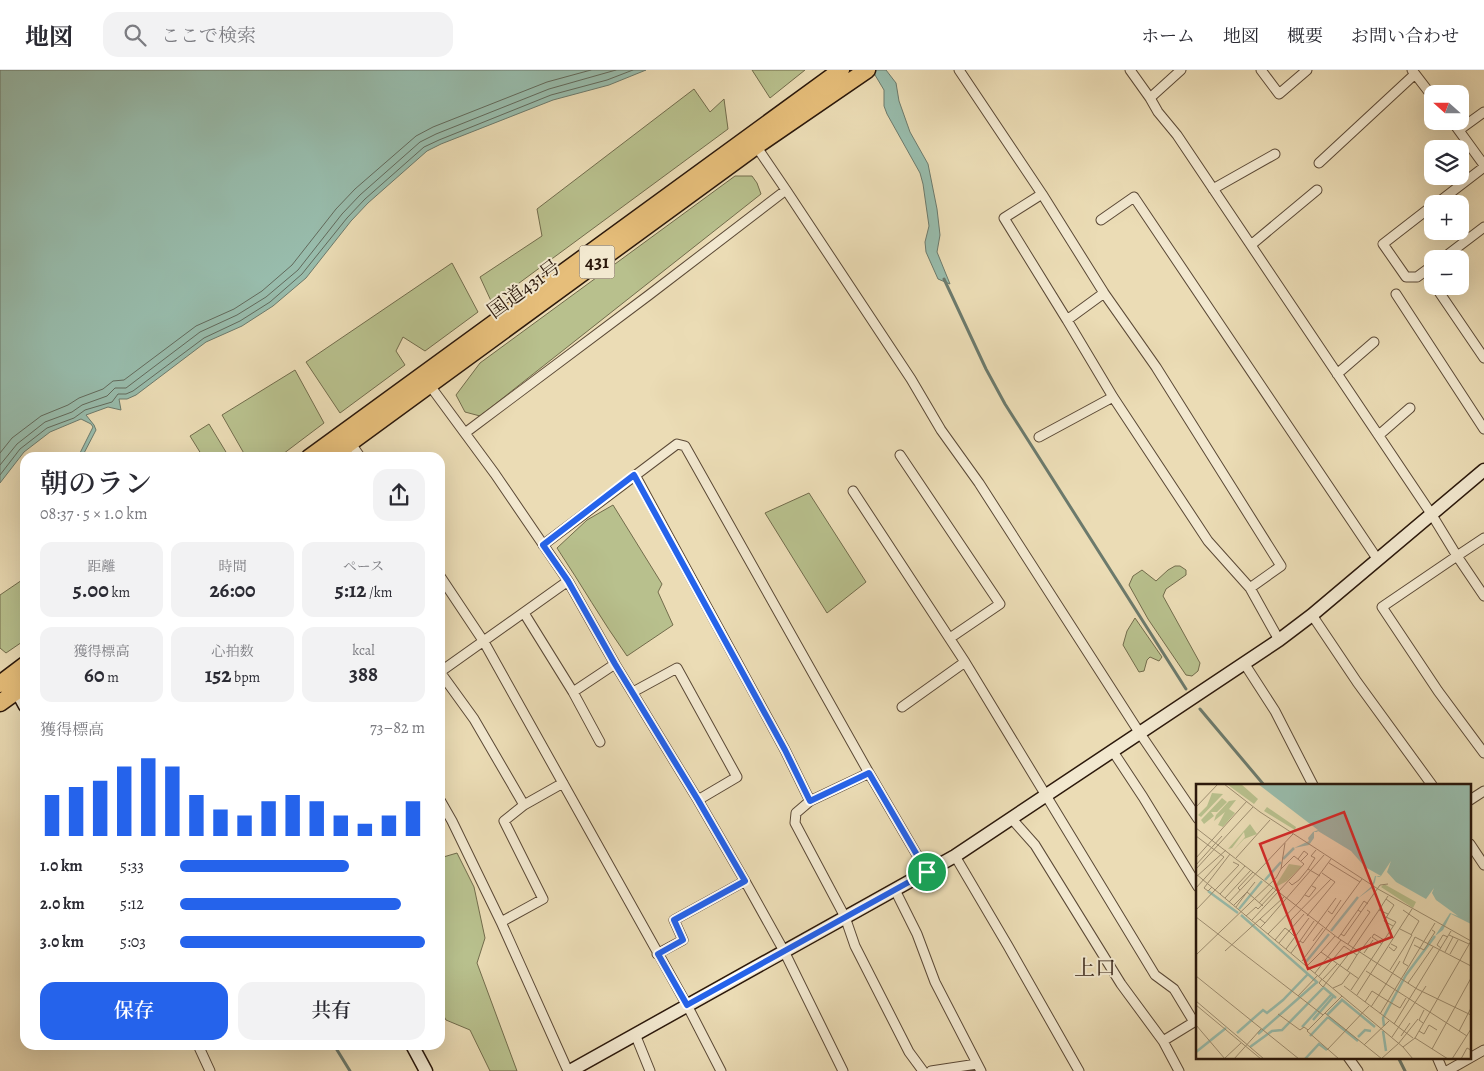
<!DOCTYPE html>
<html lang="ja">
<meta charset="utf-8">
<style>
:root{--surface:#fff;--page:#f2f2f3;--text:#2b2b33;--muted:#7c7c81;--line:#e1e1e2;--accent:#2563eb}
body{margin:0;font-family:Alegreya,"Noto Serif JP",serif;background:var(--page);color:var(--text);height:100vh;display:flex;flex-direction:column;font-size:19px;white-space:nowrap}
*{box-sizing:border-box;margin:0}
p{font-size:16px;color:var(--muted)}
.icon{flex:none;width:28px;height:28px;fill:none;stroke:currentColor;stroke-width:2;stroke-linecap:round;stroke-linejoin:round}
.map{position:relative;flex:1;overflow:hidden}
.panel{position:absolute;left:20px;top:382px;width:425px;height:598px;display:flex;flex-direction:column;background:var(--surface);border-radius:15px;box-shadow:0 5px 20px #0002}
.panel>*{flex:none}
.needle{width:32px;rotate:291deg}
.controls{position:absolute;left:1424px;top:15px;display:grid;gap:10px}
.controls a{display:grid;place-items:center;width:45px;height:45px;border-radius:10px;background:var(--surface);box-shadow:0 5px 20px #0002;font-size:25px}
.pin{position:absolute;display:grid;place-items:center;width:42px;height:42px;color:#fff;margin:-21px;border:2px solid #fff;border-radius:50%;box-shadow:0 1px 5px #0007}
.round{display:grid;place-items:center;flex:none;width:52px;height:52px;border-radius:15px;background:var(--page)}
.overview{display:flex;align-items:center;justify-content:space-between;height:85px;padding:0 20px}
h1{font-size:28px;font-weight:600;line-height:38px}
.figures{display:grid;grid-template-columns:repeat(3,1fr);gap:8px;height:85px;padding:5px 20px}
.figures div{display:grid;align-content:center;border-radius:12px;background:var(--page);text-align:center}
.figures b{font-size:21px;font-weight:600}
.figures small{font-size:14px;font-weight:400}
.figures p{font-size:14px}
.chart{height:140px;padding:10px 20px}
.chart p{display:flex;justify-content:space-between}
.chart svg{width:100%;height:90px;margin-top:5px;stroke:var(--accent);stroke-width:6}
.cta{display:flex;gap:10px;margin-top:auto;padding:10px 20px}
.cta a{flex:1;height:58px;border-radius:15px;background:var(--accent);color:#fff;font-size:20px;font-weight:600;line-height:58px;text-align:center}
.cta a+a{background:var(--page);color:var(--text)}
ul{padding:0 20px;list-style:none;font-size:16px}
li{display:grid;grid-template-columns:80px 60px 1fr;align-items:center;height:38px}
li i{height:12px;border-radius:6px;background:var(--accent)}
header{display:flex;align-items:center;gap:30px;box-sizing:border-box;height:70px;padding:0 25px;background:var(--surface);border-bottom:1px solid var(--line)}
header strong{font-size:24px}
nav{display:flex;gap:28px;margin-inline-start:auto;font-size:18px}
.search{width:350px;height:45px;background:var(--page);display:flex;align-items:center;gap:12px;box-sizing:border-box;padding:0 18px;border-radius:15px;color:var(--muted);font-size:19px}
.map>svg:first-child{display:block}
.green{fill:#b8c08d;stroke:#726c4c}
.water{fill:#98bcac;stroke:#6c7a6c}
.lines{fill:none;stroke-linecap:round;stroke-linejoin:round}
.shore{stroke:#626a5c;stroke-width:1}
.stream{stroke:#6c7a6c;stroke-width:3}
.street-casing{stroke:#5b4936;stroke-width:11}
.secondary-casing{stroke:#2b180b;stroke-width:15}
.highway-casing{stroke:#2b180b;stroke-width:19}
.street{stroke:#f2e8cf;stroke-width:9}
.secondary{stroke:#f2e8cf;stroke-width:12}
.highway{stroke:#e6be7a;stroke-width:16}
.route-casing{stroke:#fff;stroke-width:10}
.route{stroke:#2563eb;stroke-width:6}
.labels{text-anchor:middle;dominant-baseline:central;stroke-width:4;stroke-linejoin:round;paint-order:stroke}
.shield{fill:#f2e8cf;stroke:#675646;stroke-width:1}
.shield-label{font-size:19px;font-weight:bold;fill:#2b180b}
.street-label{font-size:20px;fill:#2b180b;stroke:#f2e8cf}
.neighbourhood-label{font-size:21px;fill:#2b180b;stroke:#f2e8cf}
.inset-river{fill:none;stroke:#98bcac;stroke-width:2.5}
.inset-road{fill:none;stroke:#9e8e71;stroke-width:1}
.view{fill:#d62828;fill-opacity:0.15;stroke:#d62828;stroke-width:2.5}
.inset-edge{fill:none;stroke:#2b180b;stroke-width:2.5}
</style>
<header>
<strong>地図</strong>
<div class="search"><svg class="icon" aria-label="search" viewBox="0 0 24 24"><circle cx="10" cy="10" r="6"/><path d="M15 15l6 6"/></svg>ここで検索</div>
<nav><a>ホーム</a><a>地図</a><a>概要</a><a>お問い合わせ</a></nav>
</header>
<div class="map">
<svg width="1484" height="1001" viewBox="0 0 1484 1001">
<rect width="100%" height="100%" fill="#ebdcb5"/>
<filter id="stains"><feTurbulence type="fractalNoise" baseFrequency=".004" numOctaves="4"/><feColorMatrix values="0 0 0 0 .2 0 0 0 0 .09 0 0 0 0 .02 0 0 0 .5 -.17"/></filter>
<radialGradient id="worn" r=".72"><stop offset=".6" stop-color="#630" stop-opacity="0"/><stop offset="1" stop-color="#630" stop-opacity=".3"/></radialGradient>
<path class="green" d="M752,0H805L770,28Z
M694,19L710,42L724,29L728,59L492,233L480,207L542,166L537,139Z
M735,106H752L757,113L761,124L480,346L465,342L456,325L480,293Z
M452,193L478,242L425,281L403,267L396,281L405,295L340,343L306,292Z
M295,300L324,353L279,387H246L222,345Z
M209,354L229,387H203L190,366Z
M809,423L866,512L827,543L765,443Z
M613,435L662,514L658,522L673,555L627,586C602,551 581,514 557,478L587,450Z
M1175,496H1180L1186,500V505L1166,519L1163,526L1200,593L1198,601L1192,606L1186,605L1148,549L1129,515L1133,506L1142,500L1156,511L1168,500Z
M25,508V570L6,583L0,578V525Z
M1135,548L1162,587L1159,591L1150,587L1147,590L1144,601L1139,602L1123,575L1127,561Z
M457,783L474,817L485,868L477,893L517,1001H490L470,960L446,950L440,939V788Z"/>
<path class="water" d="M0,0H646L609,15L553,30L441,74L427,81L368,133L351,151L306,208L273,236L242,256L206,272L136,325L127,329H119L121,340L108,337L86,345L94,355L96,360L82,387H79L80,383L93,357L91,354L81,349L50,362L24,382L0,413Z
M872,0H886L896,13L899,31L910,62L928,94L937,139L940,165L937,182L950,214L938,209L926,182L925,172L929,156L923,114L920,103L887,44L884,36V20Z"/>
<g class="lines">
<path class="shore" d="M0,383L12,368L41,346L68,335L79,328L103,319L113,311L124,310L196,256L234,239L262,221L292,195L336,139L355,119L416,66L433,57L547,12L591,0
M0,395L17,374L45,352L72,342L82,335L107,326L115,318H126L200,262L237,245L266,227L298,200L342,144L360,125L420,72L436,64L549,19L616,0
M0,405L20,379L47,358L74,348L85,340L112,332L118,324H126L133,321L204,268L240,251L270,232L302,204L347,148L365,129L424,77L439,70L551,25L607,10L633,0"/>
<path class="stream" d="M944,209L986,299L1005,334L1186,619
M1200,639L1264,715
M334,975L350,1001
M1398,987L1405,1001"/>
<defs>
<path id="street" d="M959,0L1042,124L1104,223L1156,297L1281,496L1250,518L1279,570
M1130,0L1150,28L1181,0
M1261,0L1279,24L1307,0
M1412,0L1432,26
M1150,28L1158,42L1177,65L1432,445L1457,486L1484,468
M1452,51L1484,95
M1459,60L1484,42
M756,76L786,120L911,309L941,360L979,413L1139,662L1198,749
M1319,93L1415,4
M1213,119L1275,84
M1042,124L1004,148L1067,250
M1436,134L1484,97
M1432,136L1383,174L1406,207H1417L1432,196
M1101,150L1134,127L1378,490
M1251,175L1317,120
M1442,189L1484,157
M1435,216L1484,288
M1104,223L1067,250L1113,327L1208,471L1250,518
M1396,224L1484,359
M1337,304L1374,272
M428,313L495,404L568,511L615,594L698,730L745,811L784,881L843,1001
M465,363L649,225L786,120
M1379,365L1410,338
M1039,367L1113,327
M350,372L361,388
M900,385L1000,534L950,568
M635,405L785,680L810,731
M853,421L965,592L1155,905L1174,919L1194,952L1163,971L1179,1001
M543,475L677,374L685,376L869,703L927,802
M440,506L484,572L687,935L721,1001
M1484,526L1457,486L1382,537L1438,621L1484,683
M524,543L573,622L615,594
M1312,545L1357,612L1432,715
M1244,593L1275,641L1313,715
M573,622L600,672
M633,622L677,598L737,707L698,730
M902,637L965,592
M1112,680L1143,727L1198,817
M869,703L810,731L796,743L795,753L845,847L855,876L909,982L923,1001
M440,730L452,751L501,852L568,1001
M1470,730L1484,721
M524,735L563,713
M1011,748L1035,775L1121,914L1163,971
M1470,774L1484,795
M955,786L1008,876L1079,1001
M895,820L917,864L935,912L981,1001
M501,852L543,829L504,751L524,735L474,649L440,602L568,511
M657,884L683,870L674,850L745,811
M635,964L650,1001
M198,975L210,1001
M1348,987L1358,1001
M1437,987L1443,1001
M931,1001L977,994
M1447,1001L1484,980"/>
<path id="secondary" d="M13,614L25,636
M412,975L426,1001
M570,1001L955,786L1279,570L1312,545L1484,400"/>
<path id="highway" d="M309,388L841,0
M329,388L756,76L867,0
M0,614L25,595
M0,633L25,615"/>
</defs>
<use href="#street" class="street-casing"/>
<use href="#secondary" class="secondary-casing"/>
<use href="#highway" class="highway-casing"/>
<use href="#street" class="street"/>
<use href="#secondary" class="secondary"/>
<use href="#highway" class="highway"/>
</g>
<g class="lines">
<defs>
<path id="route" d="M634,405L785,680L810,731L869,703L927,802L687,935L658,884L683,870L674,850L745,811L698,730L615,594L568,511L543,475Z"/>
</defs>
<use href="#route" class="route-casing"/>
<use href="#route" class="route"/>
</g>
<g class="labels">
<rect class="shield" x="579.5" y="175.5" width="35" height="33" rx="4"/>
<g class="shield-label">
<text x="597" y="192">431</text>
</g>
<g class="street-label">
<text transform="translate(524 219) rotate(-36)">国道431号</text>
</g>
<g class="neighbourhood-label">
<text x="1095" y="898">上口</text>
</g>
</g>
<g transform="translate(1196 714)">
<rect width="275" height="275" fill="#ebdcb5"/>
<path d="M45,0L62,15L58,20L32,1ZM16,9L27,10L5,33L2,31L11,22ZM26,14L31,18L21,28H15L18,32L8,40L5,36ZM40,16L33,25L39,29L27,43L22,41L29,28L18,37L20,31L33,17ZM71,23L100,43L99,46L68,27ZM54,40L61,50L48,55L35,69L49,53L48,48L36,64L32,65ZM93,80L106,82L91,97L78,104ZM188,100L220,118L217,124L185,103Z" fill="#b8c08d"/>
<path d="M62,0H275V140L255,130L247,146L239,152L254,129L262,132L240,116L236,109L238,104L230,115L200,98L191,88L195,77L185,92L183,93L180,92L179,98L176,104L161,115L176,102L179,92H185L169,83L155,67L122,47L121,48H118V54L113,61L98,64L113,57L112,54L117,48L122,46Z" fill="#98bcac"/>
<path class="inset-river" d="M87,75L98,64M69,96L85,78M12,107L42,129M43,125L66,97M45,131L122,199M135,147L162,113M109,179L133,150M127,203L140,214M145,215L179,243M131,231L146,216M132,233L162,257M117,236L137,213M188,242L187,234L210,191L239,152M106,243L135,211M187,247L190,267M41,249L67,226L71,229L87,216L112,190M62,250L121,198M114,252L132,233M162,253L169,246L175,247M54,263L76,247L86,246L127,204M0,268L30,244M109,275L123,260L131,266"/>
<path class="inset-road" d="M28,0L64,28L182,105L275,157M0,23L22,0M0,44L142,154L221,205L275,231M0,52L28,73L0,104M0,74L51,17M40,74L74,36M102,75L108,67L112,70L105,77M133,79L164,98M0,81L26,52M0,85L57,23M112,85L119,74L115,72L120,66M0,90L146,212M0,93L30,66M59,98L51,108L67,122M93,98L96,101L103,96L112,85L124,92M16,103L12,107L8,104L34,70M44,106L42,104L57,88M24,110L49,82M109,111L113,113L120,104L116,102M192,112L190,115L198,121L188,137L197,142M29,114L55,86M190,115L183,126L192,130M33,118L97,50M63,119L77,104M38,121L51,108M40,123L51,108M0,126L43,81L37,78M162,126L168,117L172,120M207,126L223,137L215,151M132,127L136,130L145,116M50,132L60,123L62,125L80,106M111,132L139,98L126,89M0,133L127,231M64,135L88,113M56,136L108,80L98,72L85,85M69,139L128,71M96,142L95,136L135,95M72,150L104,117L135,75M145,150L162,126L165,128M253,151L273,160M98,152L93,147L108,130M139,152L125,168L163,195M142,154L145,150L148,152L184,101L192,100M79,156L89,144L93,147M104,157L118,137M117,157L127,144M83,159L93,147M232,159L239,148L236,146M152,160L174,128L171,126M186,160L176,153L178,150L188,156M218,161L228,166L232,160M193,163L198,167L201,163L195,160M245,164L241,161L247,151L252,153M90,165L113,134M29,167L64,135L69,139L64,144M249,168L257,153M95,169L104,157L107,159L140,114M168,169L177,156M254,170L262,156M0,171L80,94L85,85L89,59M161,171L175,153M106,177L166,95M111,182L125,168M212,182L207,179L219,153L275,182M194,186L216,151L204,145M151,187L161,171L155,167L183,126M170,187L271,252M119,189L145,156M0,192L103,275M123,192L148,162L155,167L127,203L123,199L126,195M127,195L141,180M212,199L237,163M190,200L204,177M148,202L217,254M137,204L146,200L154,189M155,206L200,138L190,133M161,211L216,125M102,212L122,191M0,217L68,275M192,217L204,224L210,214M169,218L176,207L192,217M0,221L65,275M175,223L190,200M129,229L186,275M82,230L104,246L108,243L112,246M184,230L239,139M227,239L223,236L228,226M198,240L255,147M0,241L29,275M111,247L143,275M111,247L146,212L207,263L219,254M223,247L228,250L233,241L241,246M263,247L275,224M205,252L214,239M196,253L230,202M219,254L275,157M219,254L252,275M203,259L222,235M168,261L193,237M207,263L217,275M236,265L275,194M131,266L173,222M29,274L45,259M38,275L65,245M185,275L203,259M256,275L275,245M265,275L271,264L275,266"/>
<path class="view" d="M148,28L196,153L112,185L64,60Z"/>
<rect width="275" height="275" class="inset-edge"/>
</g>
<rect width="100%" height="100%" filter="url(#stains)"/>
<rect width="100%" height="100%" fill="url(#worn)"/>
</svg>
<div class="controls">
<a><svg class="needle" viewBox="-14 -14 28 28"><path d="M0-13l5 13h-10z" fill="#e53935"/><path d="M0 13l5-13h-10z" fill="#7c7c81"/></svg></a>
<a><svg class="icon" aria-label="layers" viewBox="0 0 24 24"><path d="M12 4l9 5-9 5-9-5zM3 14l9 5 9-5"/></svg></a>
<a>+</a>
<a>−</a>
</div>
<div class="pin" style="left:927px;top:802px;background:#1e9e55"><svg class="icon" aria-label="arrive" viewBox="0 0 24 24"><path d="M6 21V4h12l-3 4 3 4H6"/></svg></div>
<section class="panel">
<div class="overview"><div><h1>朝のラン</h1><p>08:37 · 5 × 1.0 km</p></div><a class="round"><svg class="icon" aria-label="share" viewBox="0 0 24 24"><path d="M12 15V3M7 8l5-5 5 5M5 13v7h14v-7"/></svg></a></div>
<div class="figures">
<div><p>距離</p><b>5.00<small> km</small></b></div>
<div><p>時間</p><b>26:00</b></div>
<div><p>ペース</p><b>5:12<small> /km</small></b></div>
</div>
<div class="figures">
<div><p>獲得標高</p><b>60<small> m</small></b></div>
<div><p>心拍数</p><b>152<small> bpm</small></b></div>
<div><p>kcal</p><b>388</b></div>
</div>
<div class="chart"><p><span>獲得標高</span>73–82 m</p>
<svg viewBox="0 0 160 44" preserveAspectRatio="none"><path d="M5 44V24M15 44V20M25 44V17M35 44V10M45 44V6M55 44V10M65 44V24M75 44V31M85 44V34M95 44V27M105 44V24M115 44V27M125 44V34M135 44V38M145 44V34M155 44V27"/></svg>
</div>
<ul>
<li><b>1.0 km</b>5:33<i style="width:69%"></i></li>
<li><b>2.0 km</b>5:12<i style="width:90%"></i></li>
<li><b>3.0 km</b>5:03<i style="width:100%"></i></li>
</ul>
<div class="cta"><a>保存</a><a>共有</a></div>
</section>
</div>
